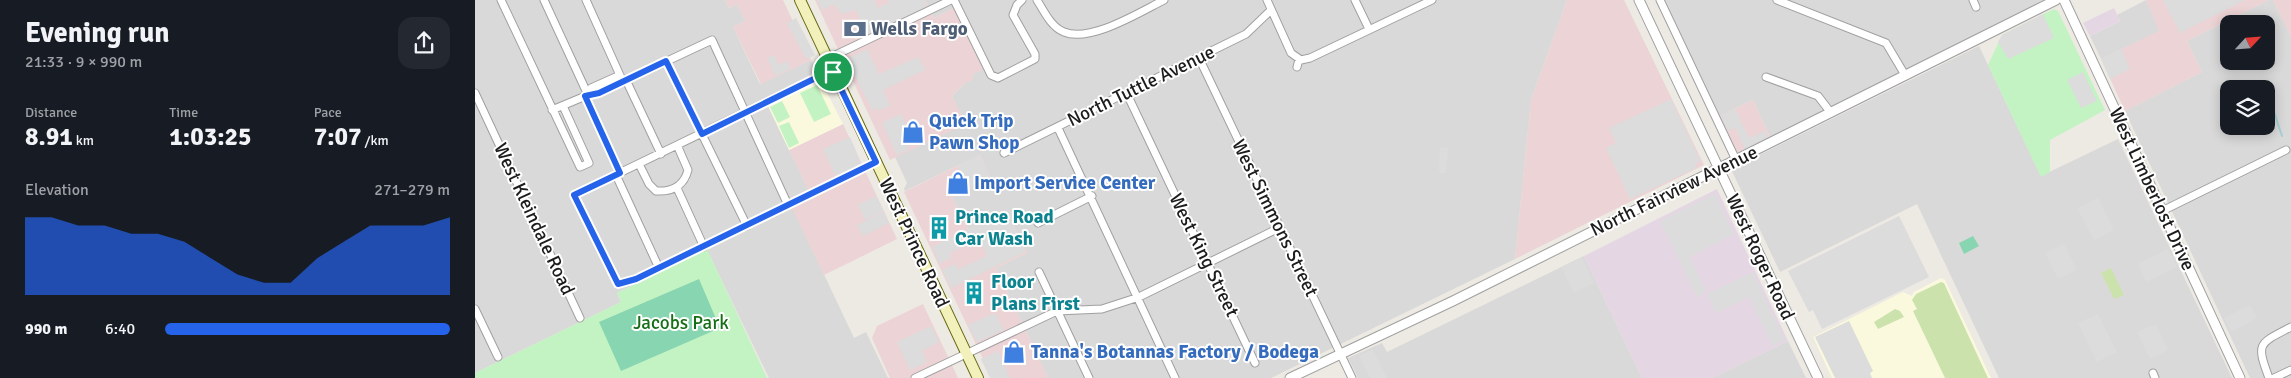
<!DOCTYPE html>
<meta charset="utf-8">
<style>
:root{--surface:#171b24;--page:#242831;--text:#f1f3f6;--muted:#9ea1a6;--accent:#2563eb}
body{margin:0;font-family:Signika,sans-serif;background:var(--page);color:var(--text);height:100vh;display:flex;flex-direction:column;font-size:19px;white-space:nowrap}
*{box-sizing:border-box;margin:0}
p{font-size:16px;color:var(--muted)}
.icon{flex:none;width:28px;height:28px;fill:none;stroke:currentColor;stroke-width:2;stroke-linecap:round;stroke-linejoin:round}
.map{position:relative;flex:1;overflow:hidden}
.drawer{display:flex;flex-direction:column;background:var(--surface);width:475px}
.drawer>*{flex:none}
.needle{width:32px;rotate:64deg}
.fabs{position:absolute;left:1745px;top:15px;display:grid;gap:10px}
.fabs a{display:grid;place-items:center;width:55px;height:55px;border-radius:10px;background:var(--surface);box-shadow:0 2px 12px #0003;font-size:25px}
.pin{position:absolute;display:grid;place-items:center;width:42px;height:42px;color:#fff;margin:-21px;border:2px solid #fff;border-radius:50%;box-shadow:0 1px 5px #0007}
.round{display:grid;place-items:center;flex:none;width:52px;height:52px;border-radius:15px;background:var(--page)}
.headline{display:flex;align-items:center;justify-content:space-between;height:85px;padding:0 25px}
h1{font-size:28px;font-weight:800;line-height:38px}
.figures{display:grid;grid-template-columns:repeat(3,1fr);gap:8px;height:85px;padding:5px 25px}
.figures div{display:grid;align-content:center}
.figures b{font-size:25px;font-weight:800}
.figures small{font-size:14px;font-weight:400}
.figures p{font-size:14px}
.chart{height:140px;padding:10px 25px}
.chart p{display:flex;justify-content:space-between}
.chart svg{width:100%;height:90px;margin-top:5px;fill:var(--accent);opacity:.7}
ul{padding:0 25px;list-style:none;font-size:16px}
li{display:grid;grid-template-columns:80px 60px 1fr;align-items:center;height:38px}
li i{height:12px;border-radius:6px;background:var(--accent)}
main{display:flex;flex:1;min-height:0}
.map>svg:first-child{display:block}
.residential{fill:#dad9d9;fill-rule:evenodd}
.commercial{fill:#ecd3d5}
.industrial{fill:#e5d6e4}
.education{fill:#fbf9dd}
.grass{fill:#cce2ad}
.park{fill:#c4f3c3}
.pitch{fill:#88d5b1}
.parking{fill:#dcdcdc}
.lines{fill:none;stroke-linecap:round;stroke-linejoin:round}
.stream{stroke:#a7d0d6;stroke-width:2}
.minor-casing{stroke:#a0a0a0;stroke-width:9}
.tertiary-casing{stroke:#a0a0a0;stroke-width:11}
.secondary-casing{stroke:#66680f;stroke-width:12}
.minor{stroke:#fff;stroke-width:7}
.tertiary{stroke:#fff;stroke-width:9}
.secondary{stroke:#f3f1bb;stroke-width:10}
.route-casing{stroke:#fff;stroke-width:10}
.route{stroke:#2563eb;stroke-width:6}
.labels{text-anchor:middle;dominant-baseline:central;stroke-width:4;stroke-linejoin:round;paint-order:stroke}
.service-label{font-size:19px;font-weight:bold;fill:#4e5e75;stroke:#fff;text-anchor:start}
.street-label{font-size:19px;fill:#1c1c1c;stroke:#fff}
.shop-label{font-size:19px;font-weight:bold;fill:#366cbe;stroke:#fff;text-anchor:start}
.culture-label{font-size:19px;font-weight:bold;fill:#0d838f;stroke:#fff;text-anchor:start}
.park-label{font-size:19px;fill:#166f16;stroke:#fff}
</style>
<main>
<section class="drawer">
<div class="headline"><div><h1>Evening run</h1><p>21:33 · 9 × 990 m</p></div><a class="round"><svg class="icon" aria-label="share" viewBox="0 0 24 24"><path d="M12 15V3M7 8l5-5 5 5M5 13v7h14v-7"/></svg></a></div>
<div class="figures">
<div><p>Distance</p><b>8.91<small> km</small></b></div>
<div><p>Time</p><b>1:03:25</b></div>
<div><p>Pace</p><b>7:07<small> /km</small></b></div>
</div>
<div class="chart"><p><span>Elevation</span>271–279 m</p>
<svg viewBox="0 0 160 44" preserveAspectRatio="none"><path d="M0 44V6L10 6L20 10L30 10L40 14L50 14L60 18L70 26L80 34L90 38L100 38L110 26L120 18L130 10L140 10L150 10L160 6V44z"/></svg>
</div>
<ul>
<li><b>990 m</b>6:40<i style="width:100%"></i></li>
</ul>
</section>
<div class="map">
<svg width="1816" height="378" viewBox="0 0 1816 378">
<rect width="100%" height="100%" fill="#ede9e3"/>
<path class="residential" d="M0,0H250L254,8L262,4L270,21L258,27L285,84L336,60L346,81L293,106L338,199L318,209L379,338L391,332L413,378H294L232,250L142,293L146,302L0,373Z
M450,0H1092L1056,100L1040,259L796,378H573L521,268L552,253L531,211L493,229L477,197L516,179L505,155L430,191L429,189L432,183L420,157L490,124L477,96L490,83L498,79L479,8L459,18Z
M1189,0H1570L1295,137L1278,100L1244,116Z
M1671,0L1685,31L1626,59L1615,36L1645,21L1642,15Z
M1794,0H1798L1816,37V378H1775L1650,111L1727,72L1712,41ZM1754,24H1791V61H1754ZM1754,89H1791V126H1754Z
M1504,46L1566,176L1643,139L1757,378H1524L1442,204L1305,272L1256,169Z
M1109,256L1167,378H883L873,358L907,343L912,352Z
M1313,341L1331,378H1237Z"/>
<path class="commercial" d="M250,0H308L336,60L286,84L258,27L270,21L262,4L254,8Z
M340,0H450L459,18L479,8L508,70L497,75L499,79L490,83L477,96L491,124L415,160Z
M1092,0H1149L1229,165L1040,259L1056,100Z
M1671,0H1794L1712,41L1727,72L1650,111L1626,59L1684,31Z
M1798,0H1816V37Z
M1278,100L1295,137L1261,153L1244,116Z
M368,124L422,239L349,275L317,208L338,199L314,150Z
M505,155L516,179L477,197L493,229L531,210L552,253L521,268L573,378H517L429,192Z
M448,304L483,378H415L397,338L402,326Z"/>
<path class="industrial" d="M1639,8L1645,21L1615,36L1608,23Z
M1242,189L1313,341L1237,378H1167L1109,256Z"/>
<path class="education" d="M346,81L368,124L314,150L293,106Z
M1466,278L1470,280L1516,378H1357L1338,337L1428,292L1437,296L1439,292Z"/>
<path class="grass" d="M1636,268L1649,295L1639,299L1626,273Z
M1466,282L1469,283L1513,378H1470L1438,311L1442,309L1437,300L1441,294Z
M1420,309L1425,311L1429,317L1403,329L1399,322Z"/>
<path class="park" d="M1579,9L1583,11L1630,110L1575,140V172L1566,177L1513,65L1527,35Z
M342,85L356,114L339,122L325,93Z
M307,101L315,117L303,123L295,107Z
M314,122L324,143L314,148L304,126Z
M232,249L292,378H0V373L146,302L142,293Z"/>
<path class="pitch" d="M1498,236L1504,246L1489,254L1484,243Z
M224,279L245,328L146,371L124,322Z"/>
<path class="parking" d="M342,0H399L403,8L413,3L414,0H449L452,7L393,35L381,10L367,14L358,4L347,10Z
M1688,0H1770L1705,33Z
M1568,14L1579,38L1533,59L1523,42L1527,35Z
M321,18L340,55L331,59L312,23Z
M392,49L404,74L443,57L450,70L408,90L415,106L403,111L402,108L397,110L372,59Z
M1646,49L1655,69L1635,79L1626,59Z
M299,55L304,65L312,61L316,68L301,76L292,58Z
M1608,72L1622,101L1606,108L1592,80Z
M1196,99L1225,160L1220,165L1221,168L1155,199L1131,148L1141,143L1134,128Z
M1260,109L1274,138L1290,131L1293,138L1270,149L1260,128L1253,131L1245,115Z
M426,114L432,128L427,131L435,149L422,155L407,123Z
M375,137L387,165L361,177L348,149Z
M965,147L973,148L971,173H964Z
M504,155L515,178L492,189L483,166Z
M1240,193L1259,234L1215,257L1231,292L1222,297L1185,221Z
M401,196L409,211L390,220L383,205Z
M1623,198L1639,230L1619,240L1602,208Z
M531,210L550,252L476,288L467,270L480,264L483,269L512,256L505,239L475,253L477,257L465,264L457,247Z
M409,212L414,223L388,236L382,225Z
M1424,216L1454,277L1347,329L1338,310L1334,312L1313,271Z
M1589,244L1602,270L1583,279L1570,253Z
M1693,249L1702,267L1671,282L1663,264Z
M1107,257L1119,283L1099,293L1086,267Z
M1278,272L1310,340L1297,346L1274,297L1241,313L1232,294Z
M1775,305L1782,318L1756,332L1749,318Z
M520,313L529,330L502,342L493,325Z
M1623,314L1642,352L1622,362L1603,323Z
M1374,321L1398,371L1395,373L1397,378H1360L1340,337Z
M1681,324L1693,350L1675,359L1662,332Z
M456,326L464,342L447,351L452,362L435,370L422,342Z
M898,349L900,354L912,378H895L884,356Z
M523,351L535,378H515L506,359Z"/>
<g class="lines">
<path class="stream" d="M1798,109L1807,136"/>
<defs>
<path id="minor" d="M26,0L105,167L114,163L88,106
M69,0L113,95
M111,0L148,82
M479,0L516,75L523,78L560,59V54L538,15L542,5L547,0
M562,0C569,11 576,27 589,32C615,43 665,12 689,0
M792,0L816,53L826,60L835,58L957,0
M880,0L894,29
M1185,0L1261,160
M1302,0L1411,43L1430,75
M1498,0L1501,7
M724,58L877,378
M352,59L476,0
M191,61L272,226
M822,67L824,59
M357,70L99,195L143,284L161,279L401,162
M1291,77L1343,96L1356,113
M151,80L186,154
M0,93L105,318
M652,94L780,363
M113,95L116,88L145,75
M110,96L145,173
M77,110L113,95L124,93L237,40L313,205
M583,128L700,378
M529,153L771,34L796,10
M164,164L174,184L181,191C197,192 209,186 213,170L202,145
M141,175L184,268
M202,188L229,247
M1687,211L1811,150
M563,223L617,196
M564,272L614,378
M0,309L23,357
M1678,373L1680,378
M440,378L582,311L627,309L664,297L804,228
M1794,378C1781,343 1783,344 1816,327
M1799,378L1816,370"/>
<path id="tertiary" d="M1164,0L1343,378
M1589,0L1765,378
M815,378L978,301L1581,0"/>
<path id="secondary" d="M325,0L503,378"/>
</defs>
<use href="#minor" class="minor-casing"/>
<use href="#tertiary" class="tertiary-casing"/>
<use href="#secondary" class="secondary-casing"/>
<use href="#minor" class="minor"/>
<use href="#tertiary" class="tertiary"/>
<use href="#secondary" class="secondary"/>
</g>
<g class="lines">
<defs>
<path id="route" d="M191,61L227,134L357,70L401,162L161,279L143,284L99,195L145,173L110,96L124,93Z"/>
</defs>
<use href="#route" class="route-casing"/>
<use href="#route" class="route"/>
</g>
<defs>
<symbol id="bank-bare" viewBox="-9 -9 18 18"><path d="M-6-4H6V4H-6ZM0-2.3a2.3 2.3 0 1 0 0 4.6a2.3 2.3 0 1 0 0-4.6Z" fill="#5c6f8a" stroke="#fff" stroke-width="2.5" paint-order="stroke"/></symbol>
<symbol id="shop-bare" viewBox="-9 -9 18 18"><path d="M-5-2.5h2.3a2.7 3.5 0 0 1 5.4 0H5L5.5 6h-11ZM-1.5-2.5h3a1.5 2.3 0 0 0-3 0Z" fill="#3f7fe0" stroke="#fff" stroke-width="2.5" paint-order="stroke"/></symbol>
<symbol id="building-bare" viewBox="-9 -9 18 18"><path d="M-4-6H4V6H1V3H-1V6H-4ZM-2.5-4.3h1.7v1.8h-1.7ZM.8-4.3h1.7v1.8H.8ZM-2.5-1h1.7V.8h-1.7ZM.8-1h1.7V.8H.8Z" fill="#0f9aa8" stroke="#fff" stroke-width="2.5" paint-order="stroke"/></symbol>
</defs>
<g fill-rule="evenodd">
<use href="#bank-bare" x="364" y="13" width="32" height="32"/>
<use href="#shop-bare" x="422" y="116" width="32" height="32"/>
<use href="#shop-bare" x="467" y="167" width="32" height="32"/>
<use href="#building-bare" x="448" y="212" width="32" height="32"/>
<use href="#building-bare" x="483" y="277" width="32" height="32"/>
<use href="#shop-bare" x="523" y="336" width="32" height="32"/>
</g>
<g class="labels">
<g class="service-label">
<text x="396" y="29">Wells Fargo</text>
</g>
<g class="street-label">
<text transform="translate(666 86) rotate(-26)">North Tuttle Avenue</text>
<text transform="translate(1677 189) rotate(65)">West Limberlost Drive</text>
<text transform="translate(1199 191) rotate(-26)">North Fairview Avenue</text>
<text transform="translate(800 218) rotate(64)">West Simmons Street</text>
<text transform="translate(59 219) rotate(65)">West Kleindale Road</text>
<text transform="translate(439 243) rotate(65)">West Prince Road</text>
<text transform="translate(729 255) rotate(64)">West King Street</text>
<text transform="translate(1285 257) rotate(65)">West Roger Road</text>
</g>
<g class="shop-label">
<text x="454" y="121">Quick Trip<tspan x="454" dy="22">Pawn Shop</tspan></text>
<text x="499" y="183">Import Service Center</text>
<text x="556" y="352">Tanna's Botannas Factory / Bodega</text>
</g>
<g class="culture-label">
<text x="480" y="217">Prince Road<tspan x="480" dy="22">Car Wash</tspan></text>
<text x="516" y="282">Floor<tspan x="516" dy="22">Plans First</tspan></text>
</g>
<g class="park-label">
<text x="206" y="323">Jacobs Park</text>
</g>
</g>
</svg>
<div class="fabs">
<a><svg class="needle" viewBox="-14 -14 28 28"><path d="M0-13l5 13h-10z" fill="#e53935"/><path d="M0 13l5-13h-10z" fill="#9ea1a6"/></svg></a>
<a><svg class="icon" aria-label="layers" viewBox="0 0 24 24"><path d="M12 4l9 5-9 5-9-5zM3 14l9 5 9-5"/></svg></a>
</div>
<div class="pin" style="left:358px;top:72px;background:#1e9e55"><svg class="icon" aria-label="arrive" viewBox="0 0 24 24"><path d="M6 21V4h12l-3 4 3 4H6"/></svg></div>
</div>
</main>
